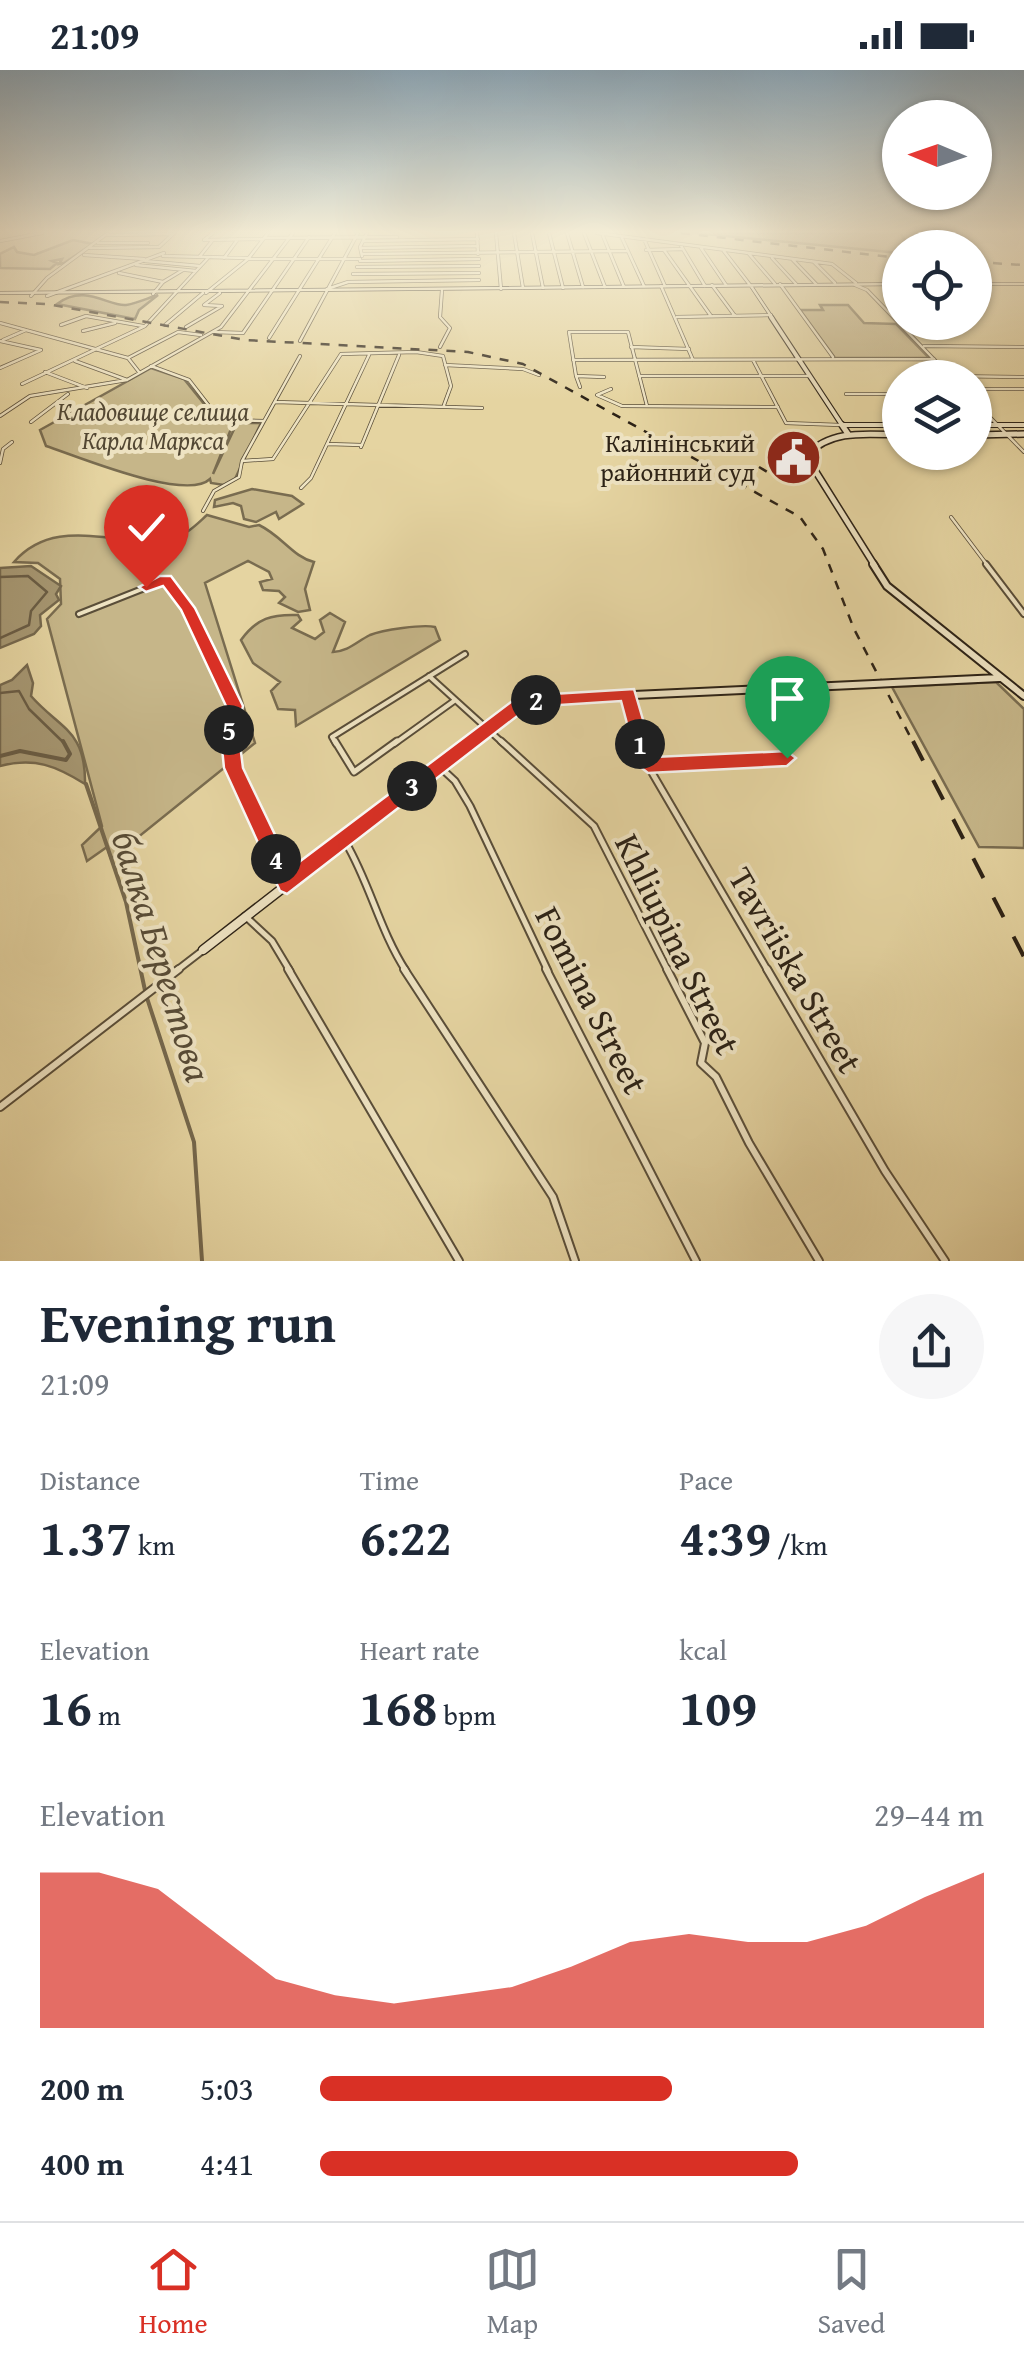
<!DOCTYPE html>
<meta charset="utf-8">
<style>
:root{--surface:#fff;--page:#f6f6f7;--text:#1f2937;--muted:#747a83;--line:#e0e1e3;--accent:#d93025}
body{margin:0;font-family:"Gentium Book Plus",serif;background:var(--page);color:var(--text);height:100vh;display:flex;flex-direction:column;font-size:38px;white-space:nowrap}
*{box-sizing:border-box;margin:0}
p{font-size:32px;color:var(--muted)}
.icon{flex:none;width:55px;height:55px;fill:none;stroke:currentColor;stroke-width:2;stroke-linecap:round;stroke-linejoin:round}
.map{position:relative;height:1191px;overflow:hidden}
.sheet{display:flex;flex-direction:column;background:var(--surface);flex:1}
.sheet>*{flex:none}
.needle{width:65px;rotate:272deg}
.controls{position:absolute;left:882px;top:30px;display:grid;gap:20px}
.controls a{display:grid;place-items:center;width:110px;height:110px;border-radius:50%;background:var(--surface);box-shadow:0 2px 8px #0004;font-size:50px}
.pin{position:absolute;display:grid;place-items:center;width:85px;height:85px;color:#fff;margin:-102px -42px;border-radius:50% 50% 50% 0;rotate:-45deg;box-shadow:0 0 10px #0007}
.pin .icon{rotate:45deg}
.km{position:absolute;width:50px;height:50px;margin:-25px;border-radius:50%;background:#222;color:#fff;font-size:28px;line-height:50px;text-align:center}
.round{display:grid;place-items:center;flex:none;width:105px;height:105px;border-radius:52px;background:var(--page)}
.summary{display:flex;align-items:center;justify-content:space-between;height:170px;padding:0 40px}
h1{font-size:55px;font-weight:700;line-height:75px}
.metrics{display:grid;grid-template-columns:repeat(3,1fr);gap:15px;height:170px;padding:10px 40px}
.metrics div{display:grid;align-content:center}
.metrics b{font-size:50px;font-weight:700}
.metrics small{font-size:28px;font-weight:400}
.metrics p{font-size:28px}
.chart{height:280px;padding:20px 40px}
.chart p{display:flex;justify-content:space-between}
.chart svg{width:100%;height:180px;margin-top:10px;fill:var(--accent);opacity:.7}
ul{padding:0 40px;list-style:none;font-size:32px}
li{display:grid;grid-template-columns:160px 120px 1fr;align-items:center;height:75px}
li i{height:25px;border-radius:12px;background:var(--accent)}
.status{display:flex;justify-content:space-between;align-items:center;height:70px;padding:0 50px;background:var(--surface);direction:ltr}
.status svg{height:28px;fill:currentColor}
.menu{display:flex;justify-content:space-around;align-items:center;height:140px;border-top:2px solid var(--line);background:var(--surface);font-size:28px;color:var(--muted)}
.menu a{display:grid;justify-items:center;gap:5px}
.menu .current{color:var(--accent)}
.map>svg:first-child{display:block}
.green{fill:#c6b689;stroke:#796c50;stroke-width:2.5}
.water{fill:#a69772;stroke:#75684d;stroke-width:2.5}
.lines{fill:none;stroke-linecap:round;stroke-linejoin:round}
.shore-far1{stroke:#695c44;stroke-width:2.5}
.shore{stroke:#695c44;stroke-width:4}
.stream{stroke:#75684d;stroke-width:4}
.street-far3-casing{stroke:#5a4e39;stroke-width:4}
.street-far2-casing{stroke:#5a4e39;stroke-width:8}
.street-far1-casing{stroke:#5a4e39;stroke-width:9}
.street-casing{stroke:#5a4e39;stroke-width:10}
.secondary-far4-casing{stroke:#2c2216;stroke-width:4}
.secondary-far3-casing{stroke:#2c2216;stroke-width:6}
.secondary-far2-casing{stroke:#2c2216;stroke-width:8}
.secondary-far1-casing{stroke:#2c2216;stroke-width:10}
.secondary-casing{stroke:#2c2216;stroke-width:11}
.street-far3{stroke:#eee3c2;stroke-width:2.5}
.street-far2{stroke:#eee3c2;stroke-width:4}
.street-far1{stroke:#eee3c2;stroke-width:5}
.street{stroke:#eee3c2;stroke-width:6}
.secondary-far4{stroke:#eee3c2;stroke-width:2.5}
.secondary-far3{stroke:#eee3c2;stroke-width:4}
.secondary-far2{stroke:#eee3c2;stroke-width:5}
.secondary-far1{stroke:#eee3c2;stroke-width:6}
.secondary{stroke:#eee3c2;stroke-width:8}
.rail-far1{stroke:#2c2216;stroke-width:2.5;stroke-dasharray:9 9;stroke-linecap:butt}
.rail{stroke:#2c2216;stroke-width:4;stroke-dasharray:22 22;stroke-linecap:butt}
.secondary-bridge-casing{stroke:#2c2216;stroke-width:10;stroke-linecap:butt}
.secondary-bridge{stroke:#eee3c2;stroke-width:6}
.route{fill:#d93025;stroke:#fff;stroke-width:2.5}
.labels{text-anchor:middle;dominant-baseline:central;stroke-width:8;stroke-linejoin:round;paint-order:stroke}
.far-park-label{font-size:25px;font-style:italic;fill:#524733;stroke:#eee3c2}
.far-poi-label{font-size:25px;fill:#2c2216;stroke:#eee3c2;text-anchor:end}
.near-street-label{font-size:35px;fill:#2c2216;stroke:#eee3c2}
.near-water-label{font-size:38px;font-style:italic;fill:#574b36;stroke:#eee3c2}
</style>
<div class="status"><b>21:09</b><svg viewBox="0 0 49 12"><path d="M0 12V9h3v3zM5 12V6h3v6zM10 12V3h3v9zM15 12V0h3v12zM26 1h20v11H26zM47 4h2v5h-2z"/></svg></div>
<div class="map">
<svg width="1024" height="1191" viewBox="0 0 1024 1191">
<rect width="100%" height="100%" fill="#e5d4a1"/>
<filter id="stains"><feTurbulence type="fractalNoise" baseFrequency=".002" numOctaves="4"/><feColorMatrix values="0 0 0 0 .2 0 0 0 0 .09 0 0 0 0 .02 0 0 0 .5 -.17"/></filter>
<radialGradient id="worn" r=".72"><stop offset=".6" stop-color="#630" stop-opacity="0"/><stop offset="1" stop-color="#630" stop-opacity=".3"/></radialGradient>
<path class="green" d="M695,163H900L910,177L900,178V183Z
M73,170L93,174L64,193L59,194L62,189L52,191L57,193L50,199L0,198V184L14,177L17,182L34,185Z
M158,225L139,240L135,249L57,234C85,213 109,237 126,235C135,234 148,228 158,225Z
M820,235H848L864,253L896,254L929,288H835L800,240H823Z
M151,298L184,309L218,351L233,354L213,404L237,353H261L235,409L224,415L211,413L210,409C186,432 77,386 46,376L40,360Z
M252,419L292,426L303,434L279,449L276,442L256,452L244,449L241,436L233,433L214,437L215,430Z
M207,445L249,457L259,455C282,466 293,487 314,492L305,519L310,540L298,542L279,533L285,527L279,521L263,520L260,512L272,509L269,502L248,491L205,513L255,673L111,789L107,777L87,791L82,775L102,756L47,549L61,534L60,509L38,493L14,492C58,442 120,481 174,467C188,464 197,454 207,445Z
M330,543L345,552L333,582C349,581 356,572 370,565C382,560 423,554 435,557L440,570L296,656L295,640L278,639L271,621L280,612L253,593L241,570C257,548 272,544 298,545L301,550L292,558L315,569L324,562L320,550Z
M996,612L1024,639V778L979,777L892,617Z"/>
<path class="water" d="M31,496L61,516L56,524L59,530L40,545L41,556L34,564L0,578V498Z
M27,595L33,613L31,626C60,659 86,660 85,714C56,696 35,687 0,696V615L12,610Z"/>
<g class="lines">
<path class="shore-far1" d="M0,507L28,506L47,522L31,541L29,555L0,568
M0,623L19,621L29,639L65,674"/>
<path class="shore" d="M0,686L20,681L66,690L70,684L63,671"/>
<path class="stream" d="M86,714L126,832L146,925L194,1072L202,1191"/>
<defs>
<path id="street-far3" d="M477,163L478,184
M496,163L501,219
M514,163L523,218
M532,163L543,218
M549,163L563,218
M567,163L583,217
M584,163L605,217
M597,163L832,194L856,213
M108,165L173,164
M603,166L624,217
M265,168L397,167
M622,168L644,216
M644,169L665,216
M204,170L263,169
M204,170L213,163
M0,171L42,163
M363,171L478,169
M98,173H148
M680,174L705,216
M90,178L159,177L174,163
M361,178L478,176
M701,178L726,215
M646,180L682,179
M664,180L711,246
M723,180L750,215
M362,184L627,181
M749,184L775,214
M84,185L144,189
M163,186L248,188
M200,186L212,171
M362,186L360,177L367,163
M224,188L238,169
M772,188L796,214
M248,189H360
M792,189L816,214
M145,191L200,196
M360,191L479,189
M814,192L835,213
M136,195L196,201
M357,197L479,196
M119,203L163,212
M353,204L479,203
M780,214L833,287
M712,215L735,246
M855,215L867,220L952,308
M661,216L693,290
M327,219L348,212L479,210
M206,223L248,189L268,163
M153,224L163,212L183,200
M31,226L47,208L108,163
M47,226L164,183
M677,247L771,245
M0,253L128,288L139,302
M61,255L86,246L143,256
M165,255L203,223
M186,257L222,236L204,235L220,223
M83,261L115,253
M214,262L243,263L309,167
M269,268L335,163
M3,270L26,260
M0,271L41,280L0,298
M300,271L358,163
M924,276L1024,277
M440,277L450,258L440,247L442,220
M631,277L689,279
M128,288L178,262L201,265
M573,290L934,289
M753,290L786,353L840,355
M75,291L127,310
M445,295L523,299L539,305
M151,296L189,310L220,350L264,351
M45,302L87,318
M576,306L580,317
M639,306H809
M950,306L1024,307
M604,307L576,306L569,262H628L647,336
M22,314L145,256L208,188
M611,319L597,325L622,336L778,337
M975,319H1024
M846,324H900
M275,332L482,338
M975,332L1024,382
M0,346L30,326L127,310L221,257L293,163
M31,352L68,324
M327,374L362,375
M361,377L399,285
M242,391L273,389L341,284L416,282L443,286L451,316L444,335
M0,393L3,379L12,372
M301,418L311,408L369,285
M203,441L214,421L239,407L242,391L300,286
M951,447L988,496"/>
<path id="street-far2" d="M986,494L1024,544
M79,544L165,510C182,532 229,609 233,635C235,647 229,661 231,674
M429,606L504,674
M628,626L640,674
M336,674L332,667L465,584
M394,674L454,631"/>
<path id="street-far1" d="M231,671L234,698L287,814
M335,671L354,702L397,671
M501,671L594,756L668,901
M639,671L651,701L768,901
M648,695L787,689
M441,698L455,711L470,736L548,901
M346,773C370,814 380,861 406,901
M245,846L272,871L290,901
M176,901L202,881"/>
<path id="street" d="M288,899L459,1191
M404,899L553,1127L575,1191
M546,899L696,1191
M667,899L705,973L701,993L716,1007L749,1073L819,1191
M767,899L885,1101L945,1191
M0,1037L179,899"/>
<path id="secondary-far4" d="M975,214H1024
M751,216L773,249
M0,223L900,214"/>
<path id="secondary-far3" d="M771,247L844,358
M844,355H900
M975,355H1024"/>
<path id="secondary-far2" d="M842,355L848,364
M975,365L1024,364
M875,496L806,386C830,359 867,364 900,365"/>
<path id="secondary-far1" d="M873,494L887,516L1024,626
M893,613L999,608
M468,674L525,630L874,614"/>
<path id="secondary" d="M203,880L472,671"/>
</defs>
<use href="#street-far3" class="street-far3-casing"/>
<use href="#street-far2" class="street-far2-casing"/>
<use href="#street-far1" class="street-far1-casing"/>
<use href="#street" class="street-casing"/>
<use href="#secondary-far4" class="secondary-far4-casing"/>
<use href="#secondary-far3" class="secondary-far3-casing"/>
<use href="#secondary-far2" class="secondary-far2-casing"/>
<use href="#secondary-far1" class="secondary-far1-casing"/>
<use href="#secondary" class="secondary-casing"/>
<use href="#street-far3" class="street-far3"/>
<use href="#street-far2" class="street-far2"/>
<use href="#street-far1" class="street-far1"/>
<use href="#street" class="street"/>
<use href="#secondary-far4" class="secondary-far4"/>
<use href="#secondary-far3" class="secondary-far3"/>
<use href="#secondary-far2" class="secondary-far2"/>
<use href="#secondary-far1" class="secondary-far1"/>
<use href="#secondary" class="secondary"/>
<path class="rail-far1" d="M681,163L900,188
M975,192L1024,195
M0,232L47,234L245,270L468,282L523,294L800,447L823,479L854,559L914,674
M759,397L784,412"/>
<path class="rail" d="M913,671L1024,887"/>
<defs>
<path id="secondary-bridge" d="M874,614L893,613"/>
</defs>
<use href="#secondary-bridge" class="secondary-bridge-casing"/>
<use href="#secondary-bridge" class="secondary-bridge"/>
</g>
<linearGradient id="sky" x2="0" y2="1"><stop stop-color="#8da8b9"/><stop offset="0.49" stop-color="#f3ecd5"/><stop offset="1" stop-color="#f3ecd5" stop-opacity="0"/></linearGradient>
<rect width="1024" height="330" fill="url(#sky)"/>
<path class="route" d="M160,506H171L195,538L243,636L238,658L243,698L291,798L519,626L634,619L654,687L787,681L796,688L787,696L648,703L638,695L621,631L529,637L287,824L280,821L224,698L220,658L226,636L181,540L163,516L146,522L139,517Z"/>
<defs>
<symbol id="civic-disc" viewBox="-11 -11 22 22"><circle r="9.5" fill="#8f2418" stroke="#eee3c2"/><path d="M-.6-6.5H3V-4.5H.6V-3L4-1V1h2V6H-6V1h2V-1L-.6-3ZM-1.2 2.5V6h2.4V2.5Z" fill="#fff"/></symbol>
</defs>
<g fill-rule="evenodd">
<use href="#civic-disc" x="762" y="356" width="63" height="63"/>
</g>
<g class="labels">
<g class="far-park-label">
<text x="153" y="341">Кладовище селища<tspan x="153" dy="29">Карла Маркса</tspan></text>
</g>
<g class="far-poi-label">
<text x="755" y="373">Калінінський<tspan x="755" dy="29">районний суд</tspan></text>
</g>
<g class="near-street-label">
<text transform="translate(678 874) rotate(64)">Khliupina Street</text>
<text transform="translate(796 900) rotate(60)">Tavriiska Street</text>
<text transform="translate(592 930) rotate(63)">Fomina Street</text>
</g>
<g class="near-water-label">
<text transform="translate(163 886) rotate(73)">балка Берестова</text>
</g>
</g>
<rect width="100%" height="100%" filter="url(#stains)"/>
<rect width="100%" height="100%" fill="url(#worn)"/>
</svg>
<div class="controls">
<a><svg class="needle" viewBox="-14 -14 28 28"><path d="M0-13l5 13h-10z" fill="#e53935"/><path d="M0 13l5-13h-10z" fill="#747a83"/></svg></a>
<a><svg class="icon" aria-label="locate" viewBox="0 0 24 24"><circle cx="12" cy="12" r="6"/><path d="M12 2v4M12 18v4M2 12h4M18 12h4"/></svg></a>
<a><svg class="icon" aria-label="layers" viewBox="0 0 24 24"><path d="M12 4l9 5-9 5-9-5zM3 14l9 5 9-5"/></svg></a>
</div>
<div class="pin" style="left:787px;top:688px;background:#1e9e55"><svg class="icon" aria-label="arrive" viewBox="0 0 24 24"><path d="M6 21V4h12l-3 4 3 4H6"/></svg></div>
<div class="pin" style="left:146px;top:517px;background:#d93025"><svg class="icon" aria-label="check" viewBox="0 0 24 24"><path d="M5 12l5 5 9-10"/></svg></div>
<b class="km" style="left:640px;top:674px">1</b>
<b class="km" style="left:536px;top:630px">2</b>
<b class="km" style="left:412px;top:716px">3</b>
<b class="km" style="left:276px;top:789px">4</b>
<b class="km" style="left:229px;top:660px">5</b>
</div>
<section class="sheet">
<div class="summary"><div><h1>Evening run</h1><p>21:09</p></div><a class="round"><svg class="icon" aria-label="share" viewBox="0 0 24 24"><path d="M12 15V3M7 8l5-5 5 5M5 13v7h14v-7"/></svg></a></div>
<div class="metrics">
<div><p>Distance</p><b>1.37<small> km</small></b></div>
<div><p>Time</p><b>6:22</b></div>
<div><p>Pace</p><b>4:39<small> /km</small></b></div>
</div>
<div class="metrics">
<div><p>Elevation</p><b>16<small> m</small></b></div>
<div><p>Heart rate</p><b>168<small> bpm</small></b></div>
<div><p>kcal</p><b>109</b></div>
</div>
<div class="chart"><p><span>Elevation</span>29–44 m</p>
<svg viewBox="0 0 160 44" preserveAspectRatio="none"><path d="M0 44V6L10 6L20 10L30 21L40 32L50 36L60 38L70 36L80 34L90 29L100 23L110 21L120 23L130 23L140 19L150 12L160 6V44z"/></svg>
</div>
<ul>
<li><b>200 m</b>5:03<i style="width:53%"></i></li>
<li><b>400 m</b>4:41<i style="width:72%"></i></li>
</ul>
</section>
<nav class="menu">
<a class="current"><svg class="icon" aria-label="home" viewBox="0 0 24 24"><path d="M3 11l9-7 9 7M6 9v11h12V9"/></svg>Home</a>
<a><svg class="icon" aria-label="map" viewBox="0 0 24 24"><path d="M3 6l6-2 6 2 6-2v14l-6 2-6-2-6 2zM9 4v14M15 6v14"/></svg>Map</a>
<a><svg class="icon" aria-label="saved" viewBox="0 0 24 24"><path d="M7 4h10v16l-5-4-5 4z"/></svg>Saved</a>
</nav>
